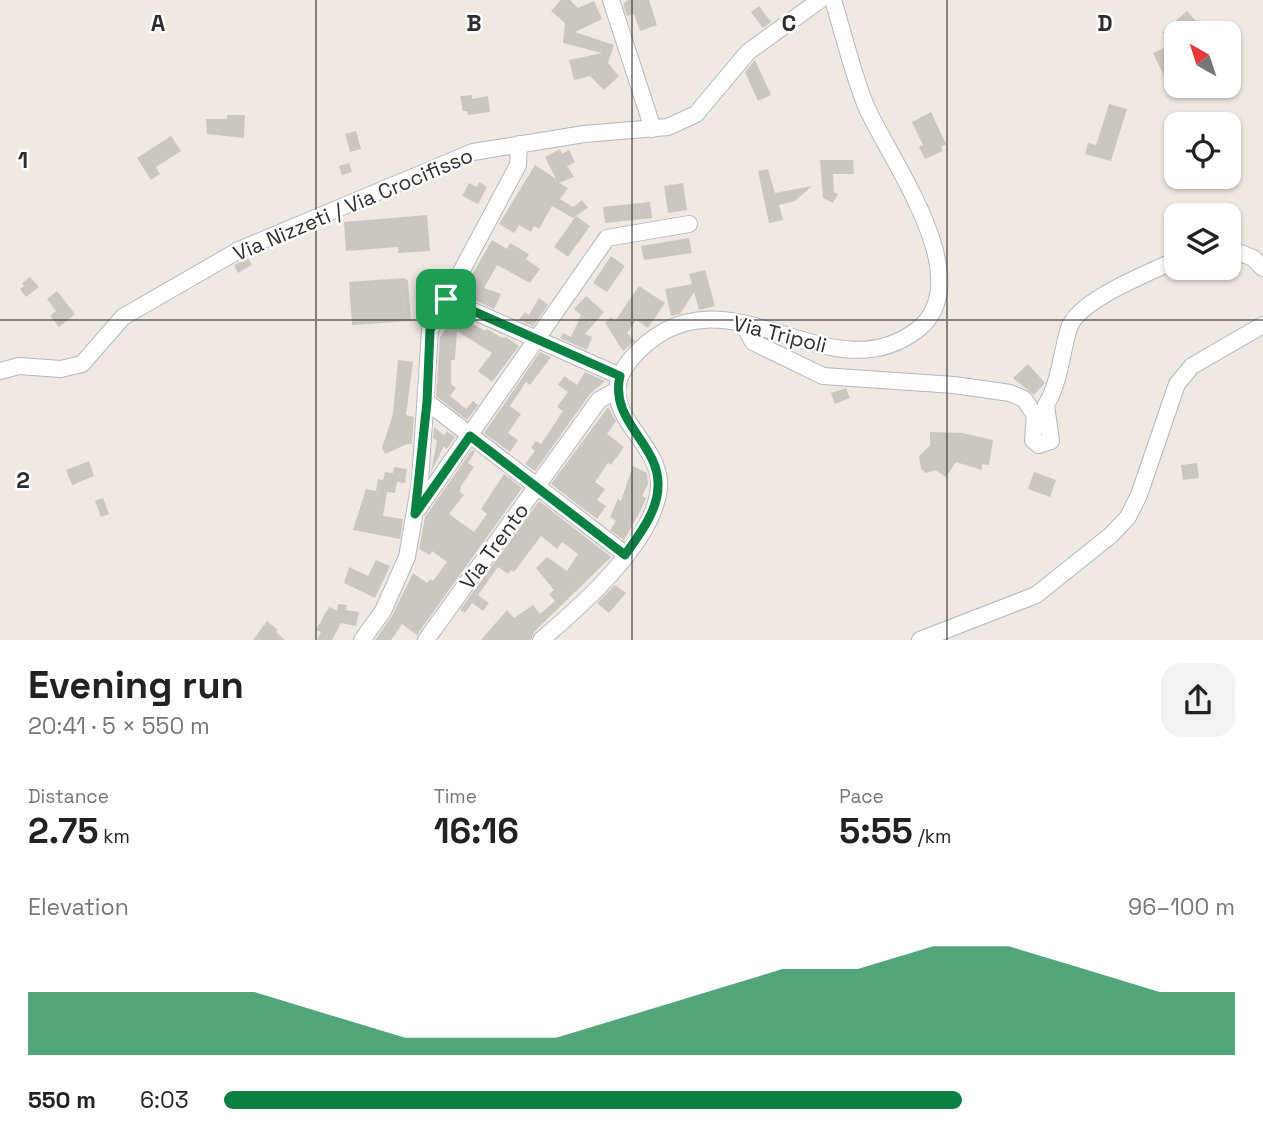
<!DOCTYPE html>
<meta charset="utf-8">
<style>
:root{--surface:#fff;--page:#f2f2f2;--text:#222;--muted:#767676;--accent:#0b8043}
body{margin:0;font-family:"Space Grotesk",sans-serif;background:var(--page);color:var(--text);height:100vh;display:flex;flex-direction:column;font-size:26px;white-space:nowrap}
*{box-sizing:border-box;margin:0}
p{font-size:23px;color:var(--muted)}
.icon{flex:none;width:38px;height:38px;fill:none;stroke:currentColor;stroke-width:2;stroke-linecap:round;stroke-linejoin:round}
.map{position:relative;height:640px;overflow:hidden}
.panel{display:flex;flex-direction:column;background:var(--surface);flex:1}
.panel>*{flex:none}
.needle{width:46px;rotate:321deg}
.buttons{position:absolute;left:1164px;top:21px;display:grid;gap:14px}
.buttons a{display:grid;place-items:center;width:77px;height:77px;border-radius:14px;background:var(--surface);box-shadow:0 2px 5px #0004;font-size:35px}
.pin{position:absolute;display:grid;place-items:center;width:60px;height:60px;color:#fff;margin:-30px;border-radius:14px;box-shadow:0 4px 10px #0006}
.round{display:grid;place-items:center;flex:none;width:74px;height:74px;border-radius:21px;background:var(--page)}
.summary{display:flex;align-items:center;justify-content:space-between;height:119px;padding:0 28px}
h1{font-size:38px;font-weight:600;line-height:52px}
.stats{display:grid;grid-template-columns:repeat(3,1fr);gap:10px;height:119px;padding:7px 28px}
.stats div{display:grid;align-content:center}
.stats b{font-size:35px;font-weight:600}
.stats small{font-size:19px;font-weight:400}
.stats p{font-size:19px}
.chart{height:196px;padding:14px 28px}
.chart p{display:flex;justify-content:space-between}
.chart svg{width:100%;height:126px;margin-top:7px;fill:var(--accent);opacity:.7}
ul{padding:0 28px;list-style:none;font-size:23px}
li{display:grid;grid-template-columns:112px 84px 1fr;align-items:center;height:52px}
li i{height:18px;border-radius:9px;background:var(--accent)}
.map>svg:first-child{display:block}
.building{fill:#cbc7bf}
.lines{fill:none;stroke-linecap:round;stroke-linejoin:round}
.minor-casing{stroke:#b4b7c1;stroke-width:18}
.minor{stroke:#fff;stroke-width:16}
.route-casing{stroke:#fff;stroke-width:14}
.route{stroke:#0b8043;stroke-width:9}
.grid{fill:none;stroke:#2e2e2e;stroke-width:2;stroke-opacity:0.55}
.labels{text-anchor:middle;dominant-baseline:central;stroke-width:5;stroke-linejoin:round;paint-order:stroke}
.street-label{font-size:21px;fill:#2e2e2e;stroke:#fff}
.grid-label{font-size:23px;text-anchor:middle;font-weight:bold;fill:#2e2e2e;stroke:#fff;stroke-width:5;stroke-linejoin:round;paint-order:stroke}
</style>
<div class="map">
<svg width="1263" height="640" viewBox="0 0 1263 640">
<rect width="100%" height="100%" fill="#efe9e1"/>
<path class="building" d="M561,0H570L578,8L594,1L602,19L575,32L614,45L608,63L619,76L604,90L590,76L574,80L569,60L602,53L563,43L565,23L551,11Z
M628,0H649L657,25L640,31L634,14L627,16L623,4Z
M759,6L771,22L763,28L751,12Z
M1187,11L1203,29L1196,33H1162Z
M1176,43V83L1169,86L1153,53Z
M755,60L771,95L758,101L745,72Z
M472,95V99L488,96L490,112L468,115L467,111H463L460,96Z
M1109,104L1127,109L1111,161L1085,154L1088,143L1096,145Z
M931,112L946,144L941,147L943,151L925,159L919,147L923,145L912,122Z
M227,115H245L244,138L207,134L206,119H227Z
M356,131L361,149L350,152L345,134Z
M171,136L181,151L156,167L160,174L151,180L137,158Z
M560,149L562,154L569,150L575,162L567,166L574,177L559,183L568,188L560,199L573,207L582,200L588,208L576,216L590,226L568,257L554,247L576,216L573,218L552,206L539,229L534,226L531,232L519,225L514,233L499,224L535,165L556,179L545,157Z
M820,160H853L854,174H833L834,192L838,194L833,203L823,198Z
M349,163L352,172L342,175L339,166Z
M768,169L775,193L812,186L795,201L779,205L783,220L769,223L758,171Z
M479,182L487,187L478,204L462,196L469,183L477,187Z
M683,183L687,210L668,213L664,186Z
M650,202L652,218L605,223L603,207Z
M427,215L430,251L398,253V247L346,251L344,222Z
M689,238L692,253L644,260L641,246Z
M492,240L507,249L510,243L529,254L526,259L540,269L530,283L497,265L484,288L501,294L494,309L461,294Z
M611,256L625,266L607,292L593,283Z
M248,258L252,265L238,273L234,265Z
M705,270L715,306L699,310L694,292L680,314L671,316L665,289L692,284L689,274Z
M30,277L39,287L26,297L20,289L24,286L22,283Z
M405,278L408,281L411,321L352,325L349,282Z
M639,286L665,303L648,328L636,320L627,333L635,341L623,351L605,323L611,317L615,321Z
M57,291L75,314L59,327L50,316L56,311L47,299Z
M586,296L604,312L585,334L592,337L587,350L560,338L563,333L571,337L581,315L574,309Z
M539,298L548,305L533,326L519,320L525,312L529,315Z
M455,314L485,331L487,329L502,338L506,337L519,346L492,382L478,371L492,353L457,331L455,360H451V384L456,388L450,396L466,409L473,401L478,405L467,420L436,396L440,337Z
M540,352L551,357L530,385L526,382L510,406L521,414L508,433L518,440L510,452L484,433Z
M398,360L413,362L406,415L414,417L412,444H407L385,454L382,448L393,414Z
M1028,364L1045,383L1034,395L1013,378Z
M585,372L605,381L590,394L535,471L525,464L535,451L531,448L536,441L541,444L563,411L557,407L568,392L558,385L564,376L577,385Z
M846,388L850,398L835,404L831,393Z
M608,407L616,421L607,434L624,447L611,465L608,463L595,482L605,489L597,500L606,506L597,519L551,484Z
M434,427L444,435L447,431L455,437L447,449L444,446L431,472L437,441L433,438Z
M930,432L962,433L993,440L989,465L982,464V470L956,462L946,477L935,470L926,473L921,469L919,456L930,445Z
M472,450L475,452L468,463L474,467L461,486L460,492L464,495L449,514L474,532L487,514L481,509L504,474L522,488L417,635L402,624L391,640H375L392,616L413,573L427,583L430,579L433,581L447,562L432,551L430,555L419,549L425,517Z
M89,461L94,476L72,485L66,470Z
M1197,463L1199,478L1183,480L1181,465Z
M633,466L647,473L648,484L642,496L646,498L642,508L624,540L610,530L616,521L610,517L618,499L621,501Z
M394,467L407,469L405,483L397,482L395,493L387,492L383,516L403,519L400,539L353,530L366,489L376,491L378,479L383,480L385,472L393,473Z
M1034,472L1056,480L1050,497L1028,489Z
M103,498L109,514L101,517L95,501Z
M539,501L611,557L534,632L531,640H481L507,610L514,618L533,605L540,614L555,601L549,594L554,590L536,568L547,557L567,571L578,554L562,542L557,549L541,536L514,572L511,570L508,574L498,567L478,595L489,603L483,611L472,603L465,613L460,610Z
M376,560L390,566L375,598L344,583L349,567L368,576Z
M615,585L626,593L609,613L597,603Z
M338,604L347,605L346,610L359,612L356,626L341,623L332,640H317L321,632L316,630L326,612L330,607L337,611Z
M267,621L278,630L276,632L285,640H253Z"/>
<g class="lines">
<defs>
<path id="minor" d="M611,0L653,129
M1228,248L1253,258L1263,268
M446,299L620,376
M743,324L753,342L823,376L954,385L1010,393L1024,399L1035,415L1033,440L1039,445L1051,441L1046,405C1060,381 1061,355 1069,328C1078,300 1149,273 1176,260
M0,371L19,366L61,369L82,364L123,317L239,250L473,152L584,134L668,127L696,114L748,52L820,0
M427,402L625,554
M418,509L607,238L689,224
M362,640L383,611L407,557L420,482L430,330L518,165L519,144
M426,640L599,400L617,390
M541,640C580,607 654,542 659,488C663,439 587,411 631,359C721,254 826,400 917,330C981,281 890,161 866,106C852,72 844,35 833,0
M920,640L1036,595L1111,535L1128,517L1139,495L1177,384L1192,366L1263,325"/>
</defs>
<use href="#minor" class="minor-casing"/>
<use href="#minor" class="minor"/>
</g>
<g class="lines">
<defs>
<path id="route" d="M446,299L620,376C609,422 660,444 658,486C658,511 639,535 625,555L470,436L415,514L427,402L430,330Z"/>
</defs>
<use href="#route" class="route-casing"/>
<use href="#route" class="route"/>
</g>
<path class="grid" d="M316,0V640M632,0V640M947,0V640M0,320H1263"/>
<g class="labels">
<g class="street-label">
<text transform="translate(353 204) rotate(-23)">Via Nizzeti / Via Crocifisso</text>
<text transform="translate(780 334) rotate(14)">Via Tripoli</text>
<text transform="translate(494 546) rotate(-54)">Via Trento</text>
</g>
</g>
<g class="grid-label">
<text x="158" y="31">A</text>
<text x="474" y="31">B</text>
<text x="789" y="31">C</text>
<text x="1105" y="31">D</text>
<text x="23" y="168">1</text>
<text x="23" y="488">2</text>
</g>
</svg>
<div class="buttons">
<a><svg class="needle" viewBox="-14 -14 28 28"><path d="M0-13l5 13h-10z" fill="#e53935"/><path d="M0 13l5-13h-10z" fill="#767676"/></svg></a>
<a><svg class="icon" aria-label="locate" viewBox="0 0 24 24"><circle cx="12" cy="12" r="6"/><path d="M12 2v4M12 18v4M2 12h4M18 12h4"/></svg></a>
<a><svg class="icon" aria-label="layers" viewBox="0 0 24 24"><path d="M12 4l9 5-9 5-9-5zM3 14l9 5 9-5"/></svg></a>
</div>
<div class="pin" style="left:446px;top:299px;background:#1e9e55"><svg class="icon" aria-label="arrive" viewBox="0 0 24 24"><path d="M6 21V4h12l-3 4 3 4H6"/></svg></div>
</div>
<section class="panel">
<div class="summary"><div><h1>Evening run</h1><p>20:41 · 5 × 550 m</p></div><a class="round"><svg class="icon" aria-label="share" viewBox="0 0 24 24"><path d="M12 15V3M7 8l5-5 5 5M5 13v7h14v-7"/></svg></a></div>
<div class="stats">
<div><p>Distance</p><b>2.75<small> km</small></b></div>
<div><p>Time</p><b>16:16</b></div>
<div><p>Pace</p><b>5:55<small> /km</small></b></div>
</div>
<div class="chart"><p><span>Elevation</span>96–100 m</p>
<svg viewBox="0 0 160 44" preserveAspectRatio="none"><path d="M0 44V22L10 22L20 22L30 22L40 30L50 38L60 38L70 38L80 30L90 22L100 14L110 14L120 6L130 6L140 14L150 22L160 22V44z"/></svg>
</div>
<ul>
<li><b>550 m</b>6:03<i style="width:73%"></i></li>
</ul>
</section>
